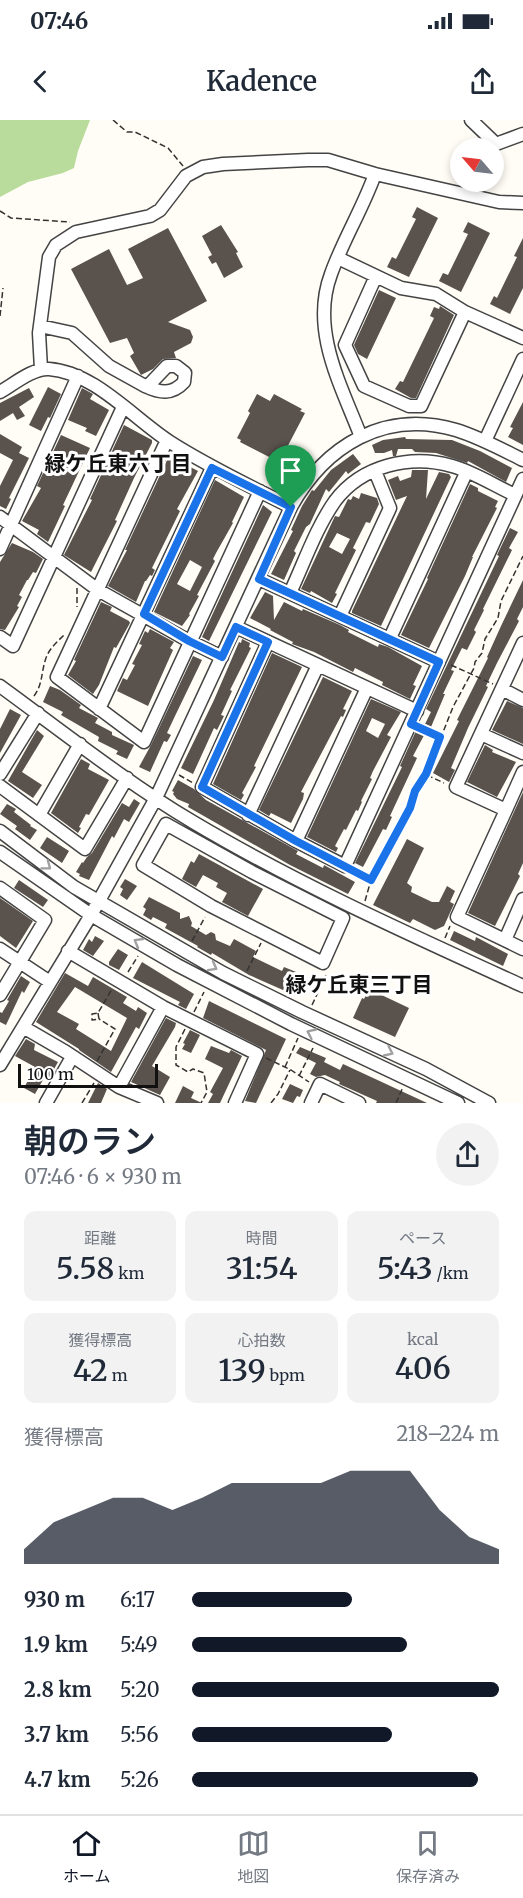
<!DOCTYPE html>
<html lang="ja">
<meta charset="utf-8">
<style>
:root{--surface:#fff;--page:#f2f2f3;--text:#1f2937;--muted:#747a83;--line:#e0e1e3;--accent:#111827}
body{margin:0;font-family:Merriweather,"Noto Sans JP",serif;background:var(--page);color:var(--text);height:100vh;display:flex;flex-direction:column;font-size:22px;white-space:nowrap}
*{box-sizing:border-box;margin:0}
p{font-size:20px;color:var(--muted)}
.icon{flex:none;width:33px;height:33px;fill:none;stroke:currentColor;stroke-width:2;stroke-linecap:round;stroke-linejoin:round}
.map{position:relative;height:983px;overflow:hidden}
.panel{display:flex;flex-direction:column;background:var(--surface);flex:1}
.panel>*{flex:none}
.needle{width:39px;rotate:298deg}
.buttons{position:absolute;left:450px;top:18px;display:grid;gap:12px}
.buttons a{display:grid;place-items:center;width:54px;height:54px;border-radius:50%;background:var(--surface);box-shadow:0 3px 9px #0003;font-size:30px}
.scale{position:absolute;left:18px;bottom:15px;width:140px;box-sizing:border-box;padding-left:6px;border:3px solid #111;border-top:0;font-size:16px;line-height:21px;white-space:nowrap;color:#111;-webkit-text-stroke:4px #fff;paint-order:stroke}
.pin{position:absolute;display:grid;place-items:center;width:51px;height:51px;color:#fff;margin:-62px -26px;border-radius:50% 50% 50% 0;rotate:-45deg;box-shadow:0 0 6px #0007}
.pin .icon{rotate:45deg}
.round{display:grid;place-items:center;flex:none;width:63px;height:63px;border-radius:32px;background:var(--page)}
.head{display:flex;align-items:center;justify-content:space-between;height:102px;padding:0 24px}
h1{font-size:33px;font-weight:600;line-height:45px}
.metrics{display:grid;grid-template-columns:repeat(3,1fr);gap:9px;height:102px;padding:6px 24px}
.metrics div{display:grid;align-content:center;border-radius:12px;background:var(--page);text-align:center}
.metrics b{font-size:30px;font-weight:600}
.metrics small{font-size:16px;font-weight:400}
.metrics p{font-size:16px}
.chart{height:168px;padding:12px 24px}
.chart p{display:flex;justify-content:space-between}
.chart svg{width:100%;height:108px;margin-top:6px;fill:var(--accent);opacity:.7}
ul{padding:0 24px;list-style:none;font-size:20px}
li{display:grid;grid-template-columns:96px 72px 1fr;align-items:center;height:45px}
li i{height:15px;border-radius:8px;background:var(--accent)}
.status{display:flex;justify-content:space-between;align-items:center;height:42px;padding:0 30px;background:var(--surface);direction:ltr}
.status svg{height:16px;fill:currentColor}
header{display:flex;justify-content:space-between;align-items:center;height:78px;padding:0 24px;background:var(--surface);font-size:27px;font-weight:600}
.dock{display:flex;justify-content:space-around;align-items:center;height:84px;border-top:2px solid var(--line);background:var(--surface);font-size:16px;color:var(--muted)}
.dock a{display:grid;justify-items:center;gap:3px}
.dock .selected{color:var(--accent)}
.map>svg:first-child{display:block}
.forest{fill:#b9dc9c}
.building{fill:#5a524d;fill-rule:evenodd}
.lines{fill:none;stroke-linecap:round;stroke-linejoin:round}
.minor-casing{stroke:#444;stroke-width:15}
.path{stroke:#333;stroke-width:1.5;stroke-dasharray:6 3;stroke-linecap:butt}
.minor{stroke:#fff;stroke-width:12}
.oneway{stroke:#a0a0a0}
.route-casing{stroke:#fff;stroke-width:12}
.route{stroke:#1a73e8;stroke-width:8}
.labels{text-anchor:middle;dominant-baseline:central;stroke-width:6;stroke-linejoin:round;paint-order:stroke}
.neighbourhood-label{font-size:21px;font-weight:bold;fill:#111;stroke:#fff}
</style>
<div class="status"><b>07:46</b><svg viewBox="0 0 49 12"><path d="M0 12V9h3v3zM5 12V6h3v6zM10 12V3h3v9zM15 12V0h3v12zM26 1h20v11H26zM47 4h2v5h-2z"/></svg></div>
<header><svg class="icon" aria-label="back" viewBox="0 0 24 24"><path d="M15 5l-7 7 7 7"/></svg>Kadence<svg class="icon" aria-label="share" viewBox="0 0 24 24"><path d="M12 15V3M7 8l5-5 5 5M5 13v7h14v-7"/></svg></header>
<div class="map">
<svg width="523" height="983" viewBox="0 0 523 983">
<rect width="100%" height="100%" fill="#fffdf5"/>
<path class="forest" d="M0,0H90L78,31L74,48L63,53L28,62L0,77Z"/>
<path class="building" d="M417,87L438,98L409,157L387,147L392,137L396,139L416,99L412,97Z
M468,102L490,113L461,172L439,161L443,153L448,155L468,114L463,112Z
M221,105L238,132L236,133L243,147L224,158L216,142L212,144L208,137L212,135L202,116Z
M168,108L207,181L168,202L190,210L193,217L191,223L174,232L176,238L163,239L153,249L141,255L130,236L134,233L127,218L110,223L71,149L109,129L127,165L143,158L128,129Z
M523,118V168L510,194L490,184L494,176L497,178L517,137L514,136Z
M379,170L396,178L367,239L358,234L354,225Z
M440,186L454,195L416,278H411L395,269L400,261L403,262L434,198L430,196L434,187L439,189Z
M48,267L61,274L50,298L48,297L41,311L29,305Z
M29,268L34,277L19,287L25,296L17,300L13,293L0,301V283Z
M82,268L93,274L90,279L109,290L96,316L85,311L87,308L68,300Z
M257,274L270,281L274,274L302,289L300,291L305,293L281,339L276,338L275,340L240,322L241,320L237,318L250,293L248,291Z
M523,282V325L508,317L513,308L510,307Z
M124,305L152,320V323L134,358L115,400L117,401L91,452L64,435L92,380L90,379Z
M0,314L22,327L19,333L29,338L9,378L11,379L6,389L0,386V366L13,340L0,333Z
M61,315L90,328L63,385L65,386L48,422L37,414L39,410L22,401L41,368L37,366Z
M405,317L406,319L452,320L480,331L512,348L506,362L468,341L467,343L436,333L415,332L412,329H398L396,336H393L392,330L384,333H375L372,325L383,320Z
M353,334L361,344L348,354L346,351L329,372L326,369L310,404L306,407L294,431L296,433L284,460L271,454L293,411L291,410L302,386L312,370L314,371L331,350Z
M169,336L198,351L177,389L180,391L152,448L155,450L152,456L150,455L146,461H145L136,482L108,466L127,430H125Z
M412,350H428L426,379L439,352L449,354L451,357L381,506L352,493V491L407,376L396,380L388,360L398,356L400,361L411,357Z
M215,360L244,377L232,402L233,403L216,433L213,439L215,441L197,475L199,476L189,494L190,495L182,506L154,492ZM190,440L202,447L190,471L177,464Z
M470,364L478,368V371L498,381L495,387L497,388L472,437H473L465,456L429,528L401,515L428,459L427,458Z
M361,373L377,378L379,384L370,403L366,402L353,428L356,430L335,473L337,474L332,483L311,471L310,473L301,469L335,396L339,397L348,379L351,380L353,376L359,379ZM337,413L350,419L342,434L329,427Z
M263,385L272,392L209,521L202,517Z
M510,408L518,412L509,428L512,430L483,489L484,490L474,510L476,512L467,530L462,528L451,550L454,551L443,574H445L431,607L425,604L431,592L426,589L499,436L497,435Z
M12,423L33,432L43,439L36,453L33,452L28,460H27L19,475L22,477L17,486L19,487L5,510L0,509V442Z
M523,460V487L517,499L519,501L497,543L486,566L488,567L468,608L451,648L455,650L449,662L433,653L459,601L457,600L488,538L487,537L501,506Z
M265,472L273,476L274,500L284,482L302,491L303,489L340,505L349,510L348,512L378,527L379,524L388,527L422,546L413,565L416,566L410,579L382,565L383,562L355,548L353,552L314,532L292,524L293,522L289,520L270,510L271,509L250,498Z
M101,482L112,487L110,491L129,501L130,503L116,528L114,527L99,565L93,574L68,555L76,541L74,540Z
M150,509L174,522L170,528L173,530L148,586L117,571L123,558L127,560L135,545L132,544L142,525L139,524L145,511L148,513Z
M242,519L250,523L249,527L251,528L230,570L232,571L221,595L224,596L217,610L214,608L193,654L181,648L214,580L239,522L241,523Z
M272,533L302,547L254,646L256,647L242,673L244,675L241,680L213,664Z
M193,536L202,540L175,596L167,613L171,615L167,622L164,621L150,652L139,647L151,625Z
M323,557L352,571L343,589L346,590L343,597L341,596L301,672L304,673L303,679L291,703L271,693L269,696L259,690Z
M50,566L60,570L81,585L79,588L98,598L95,603L112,612V615L134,625L127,639L116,634L118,631L98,621L99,617L61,595L63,592L43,582Z
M371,579L401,592L387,615L391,617L373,651L370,658L372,659L361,681L362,682L358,691L356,690L346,710L344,709L335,726L338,728L336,732L307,717ZM372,598L385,604L378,618L366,611Z
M507,581L523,588V624L492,610Z
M10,589L21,595L0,633V609Z
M420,602L429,606L413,636L417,638L390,696L392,697L386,710L383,709L363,747L355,743L402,647L400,646Z
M37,610L44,616L22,652L42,665L33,678L8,661Z
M485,625L493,630L492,632L516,642L497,677L467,662Z
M81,639L90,644L88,649L109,660L89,695L86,694L79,707L81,708L78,713L51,693Z
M178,660L194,669L206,680L298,731L296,734L323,748L324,745L355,762L348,774L290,745L188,687L189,684L177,679L173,674L174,672L172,671Z
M523,672V743L518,754L520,756L495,806L468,793Z
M134,679L140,683L129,702L124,699L114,718L112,716L89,760L79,756L80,754L76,752L82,742L83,743L87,737L92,733L122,683L129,687Z
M7,684L16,689L14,692L31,705L30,706L37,710L30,720L15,709L17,706L0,694Z
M47,717L69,731L62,743L40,728Z
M407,719L424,728L407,763L412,767L411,772L432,782H439L447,766L455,771L450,782L454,784L444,806L435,810L413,799L410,803L373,785Z
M199,734L263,769L248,796L222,782L227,773L216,767L218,763L203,755L196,767L182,759L191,741L194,743Z
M125,759L137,766L127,780L120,775L123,769L120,767Z
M19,760L48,780L43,787L14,768Z
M149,777L180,793V799L189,796L192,803L191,806L206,815L211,812L215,814L216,820L230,826L234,819L256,831L253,837L282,851L284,847L301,854L292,874L249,855L212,833L211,835L197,827L198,826L165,808L167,804L153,797L151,800L143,795L146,789L143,787Z
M0,778L33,801L16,828L0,816Z
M454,811L475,821L476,817L508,834L503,846L450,820Z
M95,816L104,821L93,836L83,830L89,819L92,822Z
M118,829L128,835L119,850L109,845V842Z
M142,842L194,874L186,889L178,885L180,882L133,858Z
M65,853L88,866L93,857L127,877L123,883L136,891L138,887L147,893L139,909L136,907L111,952L79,930V929L36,902ZM75,867L127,898L111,931L76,909L79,904L57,892Z
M21,856L30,862L24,873L22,871L6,905L0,902V892L2,893L9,881L7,880Z
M369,869L409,888L395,917L353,898L362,878L364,879Z
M209,881L286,919L256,983L245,981L266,930L203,898Z
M166,898L176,903L175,907L152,946L170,957L160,975L131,962Z
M190,910L200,915L191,933L182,929L185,924L183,923Z
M26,919L35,924L34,930L58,942L48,960L44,958L35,974L24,968L35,947L15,936Z
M211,926L229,933L231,930L242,936L220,983H208L213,974L210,972L223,948L205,939Z
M300,927L326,938L324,942L340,950L343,944L427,983H376L377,981L339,964L340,962L325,955L316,957L310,954L316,943L296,933Z
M98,963L107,969L101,983H88Z
M290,964L303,970L300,977L297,976L293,983L282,979Z
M183,966L194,972L191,978L202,983H175Z"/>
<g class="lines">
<defs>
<path id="minor" d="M471,0L496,24L523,14
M338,138L401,168L436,174L465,192L523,218
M376,156L345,225L364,266L409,286H421L465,192
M40,206L72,213L109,246L145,266C160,273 172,275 184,262L185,253L176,246H167L147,267
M41,249L39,213L49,137L56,125L76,112L150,96L160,90L186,56L203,47L223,44L308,40H328L375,54L499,82L523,83
M0,272C14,264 33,248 49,249C94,252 133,298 170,322C209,347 250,366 291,387
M361,317C341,265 310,210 331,154C343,120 363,88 375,54
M167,320L57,557L144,622L260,371
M485,321L523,239
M0,397L98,470L189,521L222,537
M0,429L78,256
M259,459L439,542
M290,473C304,443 316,408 335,381C362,345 411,334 452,346C474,352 495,366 515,375
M340,496L390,388L375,351
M236,507L417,591
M0,517L13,526L123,287
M390,518L466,353
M268,522L202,667L296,721L345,746L523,359
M523,523L456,667L506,690L457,797L523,829
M0,566C63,612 126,662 193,702C299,765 411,815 523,866
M502,569L523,580
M99,589L212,348
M481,614L523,633
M0,654L38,593
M0,666L85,729L127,658
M506,690L523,652
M39,695L80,624
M248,695L318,545
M166,704L252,752L343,798L323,843L211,786L143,745Z
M0,711L74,767L223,853L302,892L426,949L489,983
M296,721L367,568
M0,732L91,795L177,845L291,904L458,983
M0,768L45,800L0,875
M505,820L523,779
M0,829L50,862
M68,831L163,887L257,934L235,983
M23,907L66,932L119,967L157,983
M0,945L91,795L156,678L291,387C325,326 384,289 456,310C479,317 501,329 523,340
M119,967L163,887
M46,983L72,937
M311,983L320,964L359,983"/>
</defs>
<use href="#minor" class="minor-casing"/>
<path class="path" d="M113,0L127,12H135L168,28L183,46
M0,91L11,98L70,102
M0,196L3,168
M77,468V487
M451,545L493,564
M34,576C43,564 41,552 46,538C49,529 57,522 64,515
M420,608L440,617
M179,655L193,663
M427,655L444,663
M353,752L370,760
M365,781L371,760L410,688L415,671L426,655L453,587L474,548L475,542L482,533L485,519L498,498L501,481L523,436
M445,818L450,806
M192,821L205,797
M247,851L261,823
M128,852L138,836
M312,885L326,855
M194,892L204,872
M98,893L99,899L92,900V894L98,893L112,869
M185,909L176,927V945L188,952L193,949L204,953L207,972L201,983
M266,938L291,950L309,962
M97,941L115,909L99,899
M285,947L298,918
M299,956L313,928
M82,983L94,963
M271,983L278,974L290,950
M396,983L403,967"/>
<use href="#minor" class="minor"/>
</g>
<defs><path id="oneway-chevron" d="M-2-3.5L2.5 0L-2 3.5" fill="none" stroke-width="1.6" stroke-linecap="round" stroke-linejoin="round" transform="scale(1.5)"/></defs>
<g class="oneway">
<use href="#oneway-chevron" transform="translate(47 746) rotate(37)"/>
<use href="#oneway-chevron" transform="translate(138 822) rotate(-150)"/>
<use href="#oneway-chevron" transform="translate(213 847) rotate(29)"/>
<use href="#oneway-chevron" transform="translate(311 913) rotate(-155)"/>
<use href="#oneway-chevron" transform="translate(389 932) rotate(25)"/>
</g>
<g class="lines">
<defs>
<path id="route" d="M212,348L291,387L259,459L439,542L411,604L440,617L426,654L415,671L410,688L371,760L296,721L202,667L268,522L236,507L222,537L189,521L144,494Z"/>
</defs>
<use href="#route" class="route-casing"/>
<use href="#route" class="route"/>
</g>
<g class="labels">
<g class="neighbourhood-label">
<text x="118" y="343">緑ケ丘東六丁目</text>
<text x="359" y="864">緑ケ丘東三丁目</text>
</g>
</g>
</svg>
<div class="buttons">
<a><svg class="needle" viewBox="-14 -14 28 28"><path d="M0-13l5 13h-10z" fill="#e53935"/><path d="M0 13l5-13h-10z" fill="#747a83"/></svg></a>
</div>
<div class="scale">100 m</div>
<div class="pin" style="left:291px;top:387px;background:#1e9e55"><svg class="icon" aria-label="arrive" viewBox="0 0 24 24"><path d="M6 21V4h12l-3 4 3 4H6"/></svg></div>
</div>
<section class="panel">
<div class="head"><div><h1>朝のラン</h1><p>07:46 · 6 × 930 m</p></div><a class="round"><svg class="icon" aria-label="share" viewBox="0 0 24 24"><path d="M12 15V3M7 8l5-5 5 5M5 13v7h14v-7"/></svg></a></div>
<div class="metrics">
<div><p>距離</p><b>5.58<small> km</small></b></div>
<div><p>時間</p><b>31:54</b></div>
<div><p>ペース</p><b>5:43<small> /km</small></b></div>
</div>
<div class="metrics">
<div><p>獲得標高</p><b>42<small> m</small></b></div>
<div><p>心拍数</p><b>139<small> bpm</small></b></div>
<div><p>kcal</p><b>406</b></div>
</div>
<div class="chart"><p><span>獲得標高</span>218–224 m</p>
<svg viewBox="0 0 160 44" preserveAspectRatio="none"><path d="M0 44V38L10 27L20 22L30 17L40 17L50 22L60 17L70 11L80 11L90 11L100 11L110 6L120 6L130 6L140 22L150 33L160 38V44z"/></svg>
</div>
<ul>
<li><b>930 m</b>6:17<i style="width:52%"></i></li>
<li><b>1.9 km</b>5:49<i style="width:70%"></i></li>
<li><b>2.8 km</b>5:20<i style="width:100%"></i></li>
<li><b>3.7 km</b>5:56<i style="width:65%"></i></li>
<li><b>4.7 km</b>5:26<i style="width:93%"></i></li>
</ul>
</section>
<nav class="dock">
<a class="selected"><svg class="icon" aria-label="home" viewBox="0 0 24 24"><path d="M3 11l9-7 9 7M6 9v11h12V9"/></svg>ホーム</a>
<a><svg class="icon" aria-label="map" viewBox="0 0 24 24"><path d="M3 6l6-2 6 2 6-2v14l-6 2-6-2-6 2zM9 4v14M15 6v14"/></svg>地図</a>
<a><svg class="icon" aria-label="saved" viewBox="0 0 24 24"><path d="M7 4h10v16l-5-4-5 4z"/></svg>保存済み</a>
</nav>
